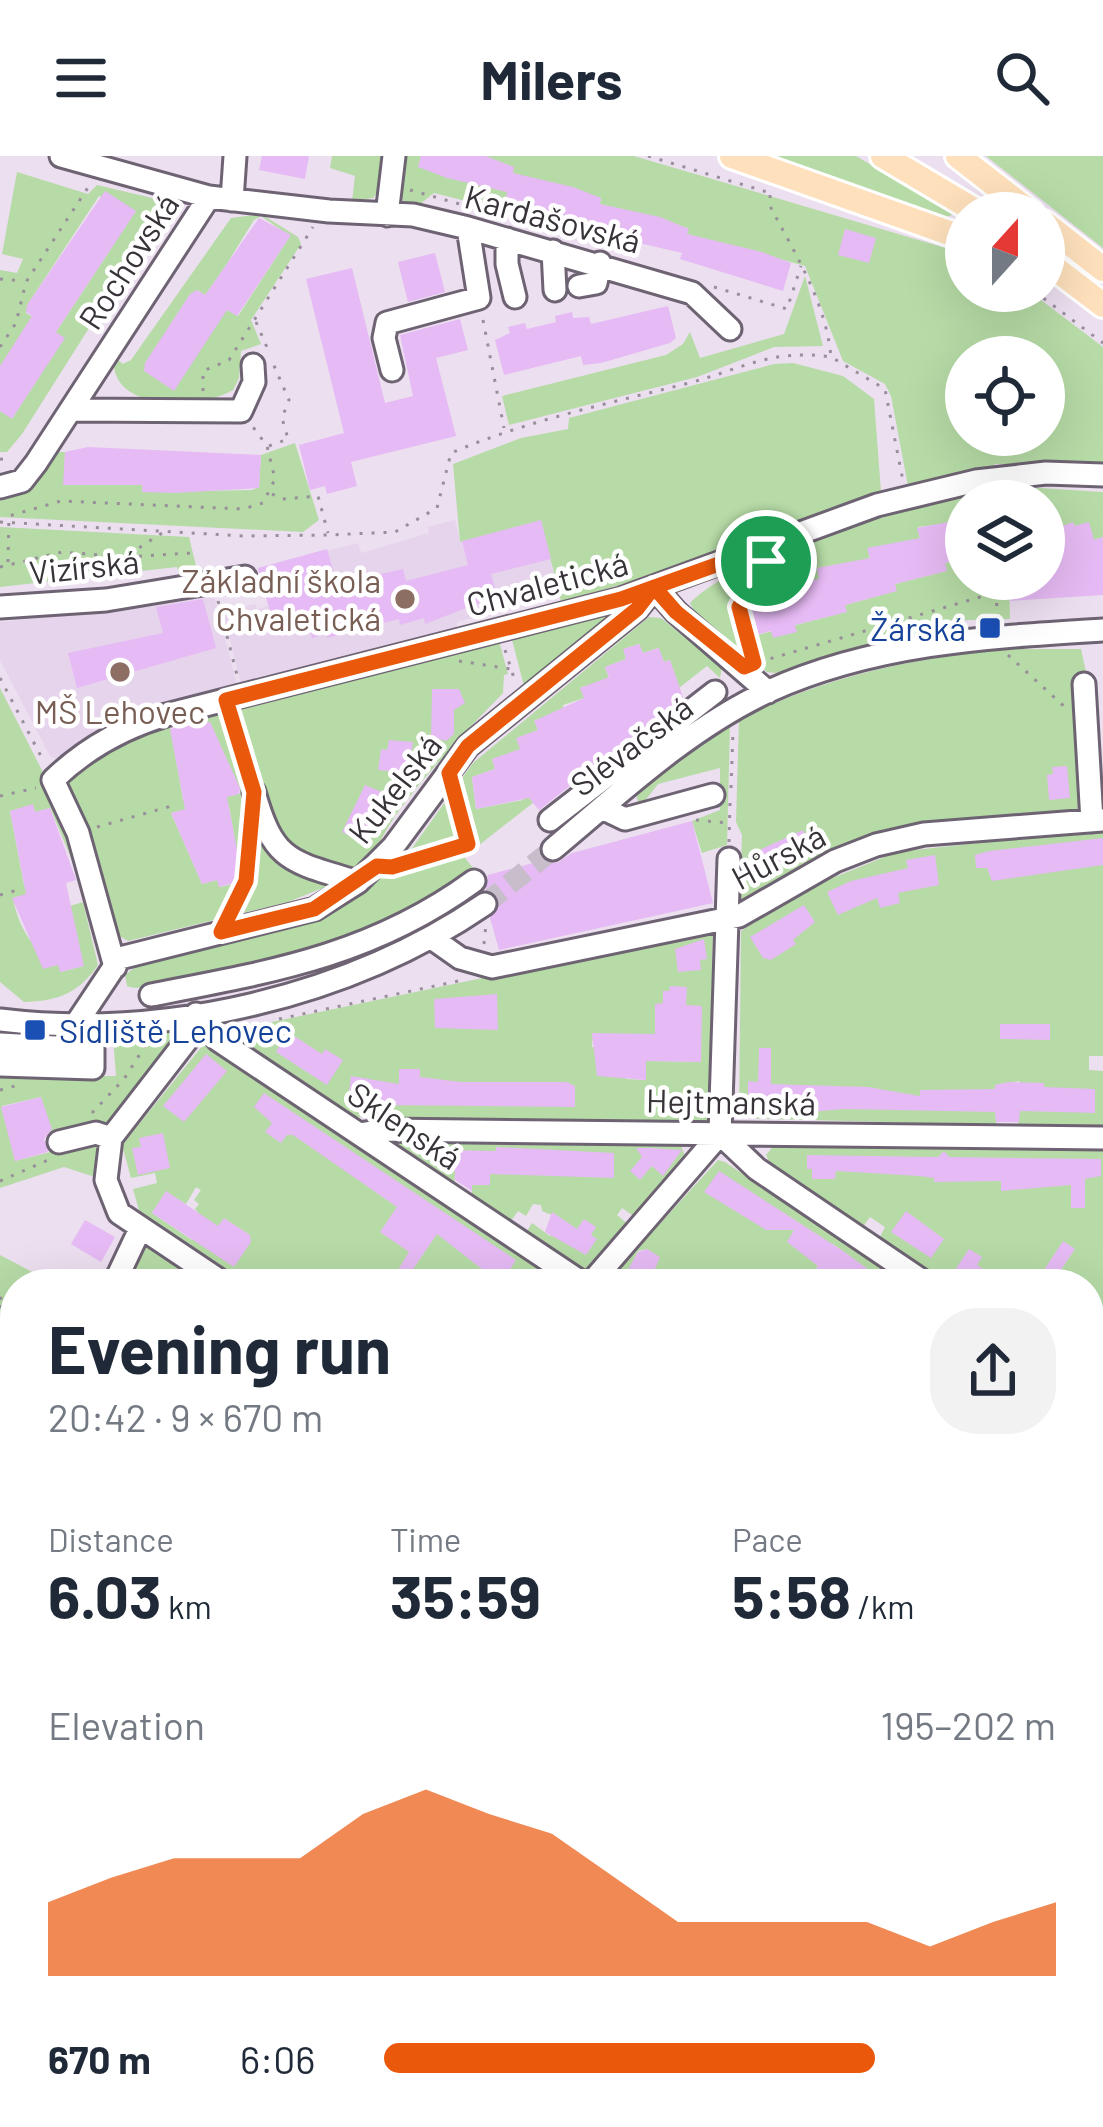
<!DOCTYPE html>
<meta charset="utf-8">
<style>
:root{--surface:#fff;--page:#f2f2f3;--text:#1f2937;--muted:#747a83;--accent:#ea580c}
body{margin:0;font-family:Barlow,sans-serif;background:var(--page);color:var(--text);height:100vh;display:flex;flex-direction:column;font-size:45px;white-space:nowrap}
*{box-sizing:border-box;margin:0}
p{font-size:39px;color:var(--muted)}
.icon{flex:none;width:66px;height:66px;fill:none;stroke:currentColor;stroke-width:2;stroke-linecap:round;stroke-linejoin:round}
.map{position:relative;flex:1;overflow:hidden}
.panel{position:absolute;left:0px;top:1113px;width:1104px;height:858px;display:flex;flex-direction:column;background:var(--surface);border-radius:48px 48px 0 0;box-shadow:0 12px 48px #0002}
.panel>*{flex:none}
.needle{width:78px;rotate:21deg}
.fabs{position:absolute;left:945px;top:36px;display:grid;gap:24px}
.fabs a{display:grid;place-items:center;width:120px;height:120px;border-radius:50%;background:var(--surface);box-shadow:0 12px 48px #0002;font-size:60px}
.pin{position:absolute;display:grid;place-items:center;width:102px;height:102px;color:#fff;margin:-51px;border:6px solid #fff;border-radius:50%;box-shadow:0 3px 12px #0007}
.round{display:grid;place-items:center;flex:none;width:126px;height:126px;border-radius:48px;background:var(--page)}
.headline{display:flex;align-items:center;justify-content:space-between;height:204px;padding:0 48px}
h1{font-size:66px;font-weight:700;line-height:90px}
.metrics{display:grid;grid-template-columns:repeat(3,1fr);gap:18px;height:204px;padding:12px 48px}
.metrics div{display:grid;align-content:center}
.metrics b{font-size:60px;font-weight:700}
.metrics small{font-size:33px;font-weight:400}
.metrics p{font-size:33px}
.chart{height:336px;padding:24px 48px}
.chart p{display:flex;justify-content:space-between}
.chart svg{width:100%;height:216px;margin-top:12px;fill:var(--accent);opacity:.7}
ul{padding:0 48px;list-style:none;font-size:39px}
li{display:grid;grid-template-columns:192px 144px 1fr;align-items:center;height:90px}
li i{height:30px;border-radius:15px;background:var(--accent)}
header{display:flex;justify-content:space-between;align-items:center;height:156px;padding:0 48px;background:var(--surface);font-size:54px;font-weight:700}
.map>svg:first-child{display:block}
.built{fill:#e6d4ec}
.green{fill:#b6dba6;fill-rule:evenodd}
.water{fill:#7bd3ed;stroke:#67a3b7;stroke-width:3}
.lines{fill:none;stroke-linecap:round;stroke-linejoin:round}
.stream{stroke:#67a3b7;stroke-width:4.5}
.building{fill:#e6baf4}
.minor-tunnel{stroke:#c8bdcb;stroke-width:21;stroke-dasharray:21 10;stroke-linecap:butt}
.minor-casing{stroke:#6e6372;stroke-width:27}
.major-casing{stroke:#fff;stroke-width:30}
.path{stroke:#998f9b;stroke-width:3;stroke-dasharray:3 9;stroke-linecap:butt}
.minor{stroke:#fff;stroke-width:21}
.major{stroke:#fee0bc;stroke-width:24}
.route-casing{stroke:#fff;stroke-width:24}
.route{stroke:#ea580c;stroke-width:15}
.education-dot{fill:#8d6e63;stroke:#fff;stroke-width:4.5}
.transit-dot{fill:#1a4fb4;stroke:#fff;stroke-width:4.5}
.labels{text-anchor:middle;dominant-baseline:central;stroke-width:9;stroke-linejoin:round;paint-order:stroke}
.street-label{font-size:33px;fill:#383339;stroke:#fff}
.education-label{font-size:33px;fill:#785e54;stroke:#fff;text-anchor:end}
.transit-label{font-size:33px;fill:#164399;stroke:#fff;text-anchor:end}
</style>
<header><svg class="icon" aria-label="menu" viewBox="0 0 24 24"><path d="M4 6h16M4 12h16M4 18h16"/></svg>Milers<svg class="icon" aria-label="search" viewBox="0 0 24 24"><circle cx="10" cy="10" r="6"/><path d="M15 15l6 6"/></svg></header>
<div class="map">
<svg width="1103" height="1971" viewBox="0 0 1103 1971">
<rect width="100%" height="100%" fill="#ecdff0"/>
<path class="built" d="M455,364L460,386L541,364L559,439L457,466V472L241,528L223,456L255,448L257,453L268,450L258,412L358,387L361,397L429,377L428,371Z
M213,436L237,529L153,551L59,604L50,600L0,504V466L156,450Z"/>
<path class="green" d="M332,0H390L385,27L373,42L352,45L355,20L330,12Z
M400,0H421L419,11L507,36L535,53L595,66L590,84L584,75L434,37L415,52L403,49Z
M484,0H634L966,98V135H1029L1103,191V308H995L991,315L908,330L891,240L885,228L843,205L805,110L687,78L688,72L600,48L601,42L513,17ZM966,201H1044V279H966Z
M759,0H856L954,58L947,61Z
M986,0H1103V92Z
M17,16L88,38L97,29L152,42L165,52L22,278L7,296H0V255L12,262L56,176L135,56L99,40L28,148L26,157L35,162L0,210V114L17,117L23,103L2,98Z
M261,58L298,81L301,88L251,164L261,188L241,195L239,222L233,234C201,253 108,257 114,201L123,208L131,204L231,62ZM261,60L290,80L238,160L227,154L145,207L197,134L207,140L254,64Z
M805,120L823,190L774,191L697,221L509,269L502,240L666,199L683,188L690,176L700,202L784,178Z
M793,207L843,220L874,243L881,336C772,370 673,419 561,445L541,365L460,386L453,308L521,282L568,273L569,262L774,208Z
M295,287L319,364L303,376L0,361V338L31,333L58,296H65L64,329L142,326L143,336L252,334L259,331L261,299Z
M1040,332L1103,336V381L1094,384L1072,367L1044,377V345H966V365L918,371L920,384L868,392L870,405L817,412L820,425L768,433L770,445L746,449L750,464L743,466L749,481L846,456L845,449L896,435L895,428L946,415L945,407L966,402V423L1103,422L1009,428L1010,463L930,465L928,475L776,517L767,516L698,462L690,447C732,404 876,357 938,343C971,336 1007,335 1040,332Z
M0,371L189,381L198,418L180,421L177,411L0,431Z
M626,452L525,534L510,476Z
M649,461L661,462L722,511L720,522L707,510L464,701L475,714C439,739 402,761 362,779C331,793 149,842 127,830L125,819L138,809L329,757L410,695L473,607ZM639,488L643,497L658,492L664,506L670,504L675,520L522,637L523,644L476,653L472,621L495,613L492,603L521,596L538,575L535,564L565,557L563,549L584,542L581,531L610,525L605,511L626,503L624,493Z
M499,485L508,518L504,519L503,537C465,576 427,616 395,660C382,680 375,698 358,715C256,697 263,644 237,558L238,547Z
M1006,493H1081L1087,521L1084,653L895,673L816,704L740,749L742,679L736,666L739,564C823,521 912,502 1006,493Z
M0,532L75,679L83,707L74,709L50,652L35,656L32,649L10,655L24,729L38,735L13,742C18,770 32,794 58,809L61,816L83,810L70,750L83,746L98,809C78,838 57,845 24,846L0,826Z
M222,552L260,681L335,727L288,746L128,785L118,779L68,636L69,619L143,572ZM192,563L195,570L210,566L241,637L214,644L229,650L242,726L220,731L217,724L202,728L171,657L198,650L183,644L170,569Z
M730,570L727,689L702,697L692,665L720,654V612L658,628L644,646L638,647L636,636Z
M1103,673V900H1089V914L1103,915V970L1018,969L1020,925L995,929L996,969L739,962L741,775L810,731L897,696Z
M713,774L709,965L350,961L224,876ZM593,878L701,880V906L646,905L645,924L626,923L607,892L592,891Z
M158,873L170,876L173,890C138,932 99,966 98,1022L64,1011L0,1032V920H116L113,880ZM41,941L54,995L15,1005L2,950Z
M203,889L565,1128L529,1123L526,1128H317L310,1124L307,1128H246L140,1058L133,1033L157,1027L155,1017L131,1022L122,989ZM196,1031L201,1034L194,1044L199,1048L195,1053L205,1065L192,1084L152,1057L166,1036L186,1048Z
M389,983L679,985L686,1002L635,1061L622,1052L617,1059L629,1069L586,1118L525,1078L532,1067L550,1080L562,1063L542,1055L541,1049L533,1048L526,1060L518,1055L509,1068L472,1042V1023L455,1018L454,1031L389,989Z
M775,988L1103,991V1186L1089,1170V1128H1051L1074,1094L1063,1086L1035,1128H1023L1012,1120L1008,1125L1001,1121L996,1128H946L879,1083L885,1071L870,1061L862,1072L772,1011L766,999Z
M718,1004L725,1006L907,1128H888L833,1088L815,1107L818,1110L811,1122L819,1128H649L655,1119L647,1093L638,1095L622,1128H605Z
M140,1083L208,1128H147L145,1123L121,1128Z
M0,1099L55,1128H15V1329L0,1327Z
M1103,1279V1414L1089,1411V1295Z
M1089,1544L1103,1562V1745L1089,1759Z
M0,1797L15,1813V1956H101L108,1971H0Z
M1103,1799V1971H752L797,1956H1089V1809Z
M167,1956H265L270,1971H172Z"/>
<path class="water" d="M0,1397L15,1399V1774L0,1767Z
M265,1956H419L378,1971H270Z"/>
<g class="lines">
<path class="stream" d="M1089,1834H1103
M477,1971L521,1956"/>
</g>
<path class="building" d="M262,0H309L305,23L259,14Z
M421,0H486L514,11L513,17L573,31L601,42L600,48L660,61L689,73L687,78L762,96L791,107L783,135L680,103L682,97L622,83L593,72L595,66L534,53L506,42L507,36L447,22L418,11Z
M105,35L136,55L56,176L65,182L12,263L0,255V210L32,160L26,156L27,149Z
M259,62L291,79L237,160L227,154L174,235L144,215L145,207L190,138L197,134L205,139Z
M845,73L876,82L869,107L838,99Z
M435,97L445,136L408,146L398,106Z
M352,112L385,247L413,240L400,179L460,163L468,194L436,202L456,280L351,306L357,330L327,338L325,330L310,334L299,289L344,277L306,123Z
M668,150L676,182L670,187L601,207L583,209L581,200L504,219L495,184L510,177L508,171L525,167L527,173L556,166L555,160L572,156L573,162L589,161L591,168Z
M88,291L261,299L259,332L175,337L142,336V329H63L65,296Z
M964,363L966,402L945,407L947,415L895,428L897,435L845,449L847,456L795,469L797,476L773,482L771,475L748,481L743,465L750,464L746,449L770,443L767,433L819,423L817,412L870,402L867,392L920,382L917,372Z
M541,364L551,403L491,418L497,440L425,468L424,462L400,469L399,463L327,482L326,478L312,482L304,453L272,462L258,412L327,393L337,428L403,413L406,425L468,409L462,385Z
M1073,366L1074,370L1089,366L1094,384L1103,381V439L1010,445L1009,428L1044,426V377Z
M203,443L216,492L77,532L68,497L163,477L156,451Z
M639,488L643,497L659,492L664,506L670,504L683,541L539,654L529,642L476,653L472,621L495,613L492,603L520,593L516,582L538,574L534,565L584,542L580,532L609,521L605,511L626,503L623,493Z
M432,533H459L465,547L454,554V578L446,585L431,581Z
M210,566L240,632L239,638L227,641L243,725L219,731L217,724L202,728L171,657L185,653L170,573Z
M389,584L413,586L408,617L378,614L381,593L387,594Z
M1067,610L1070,642L1049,644L1047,619L1053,618L1052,611Z
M365,629L389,639L364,687L342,676Z
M33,648L35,656L50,652L76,724L66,727L84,810L60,816L58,809L43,813L12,742L26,738L10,655Z
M692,665L713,747L499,794L490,762L500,746L486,733L488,719L544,704L557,707L572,697Z
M803,674L812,694L764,716L755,696Z
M1103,682V709L992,725L987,712H976L975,699L989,695Z
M935,699L939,729L898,737L900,747L880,752L877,742L838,759L827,736L851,725L908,712L906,704Z
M804,749L815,766L793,784L796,788L771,804L763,802L750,781Z
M704,783L707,803L700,804L701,814L678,816L675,793Z
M670,830L687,831L686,849L702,850L701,906L646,905V924L597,920L592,877L655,878V848L663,847V835H669Z
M497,838L498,874L435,872L434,843Z
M1000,868H1050V884L1000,883Z
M288,876L322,898L325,893L343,904L327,929L276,896Z
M759,892H771V928L868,931L920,940V934L995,933V929L1009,926L1044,927V931L1095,933V957L1020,955L1019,966H996L995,956L844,953L799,957L795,952H748V925L758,926Z
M206,898L227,915L184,966L163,950Z
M399,913H420V921L461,926H567L575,930V951L377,949L348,944L351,920L399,928Z
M264,937L516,1104L501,1128L437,1078L403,1128L393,1122L409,1096L380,1076L397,1051L293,979H287L281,987L265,976L272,967L254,951Z
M41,941L52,973L44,983L48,996L15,1005L1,951Z
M163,977L170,1012L138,1019L132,992L141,991L139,982Z
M496,991L614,997V1022L490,1018V1029H472V1035L455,1024V1015H448V994L496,995Z
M636,992H650L682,994L663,1020L652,1010L640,1024L630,1015L642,1001Z
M944,995L949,1001L1101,1003V1020L1085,1023V1052H1071V1029L1001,1035V1025L934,1026V1022L919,1020L836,1015L835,1023H812V1013H807V999L938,1001Z
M719,1015L843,1095L888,1128H848L833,1117L825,1128L810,1123L818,1110L787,1086L794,1074H766L704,1036Z
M166,1035L218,1070L224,1062L250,1079L251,1086L234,1111L152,1057Z
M906,1055L944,1083L931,1102L891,1076Z
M552,1056L577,1073L584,1063L596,1071L591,1079L597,1083L586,1099L545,1076Z
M85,1064L115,1081L101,1106L71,1088Z
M1063,1085L1075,1093L1051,1128H1035Z
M647,1093L660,1101L649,1128H620L638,1096Z
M969,1093L982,1101L977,1109L1006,1128H979L968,1121L965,1126L953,1117Z"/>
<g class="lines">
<path class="minor-tunnel" d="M485,748L553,693"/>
<defs>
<path id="minor" d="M61,0L209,41L329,55L413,59L468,72L692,137L730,173
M232,44L235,0
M387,59L394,0
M507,83V108L515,141
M553,95L555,134
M579,130L596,127L600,107
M392,214L384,182L387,167L479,142L468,72
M72,254L241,255L254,226L253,209
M0,331L22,325L36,307L209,41
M654,431L676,456L768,536
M0,451L106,444L245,421
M1084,528L1092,665
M254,636C274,707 290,705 358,726
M602,652L625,663L713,639
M550,664L715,536
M553,693C620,637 689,572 769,535C875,487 989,481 1103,474
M433,783L460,802L492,811L739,760L835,705L876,689L924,678L1103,664
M115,811L78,677L53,624C86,592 122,572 166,559L621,443L877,349L976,325L1046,317L1103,319
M151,839C271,816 373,799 474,725
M196,858L218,884L584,1128
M196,858L190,880L111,982L106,1024L119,1057L225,1128
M0,864C164,884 349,841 485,748
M76,868L120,802L315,753L358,726L393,691L468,590L637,453L653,433
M0,888L92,893
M0,909L93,912V868
M359,978L384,974L1103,982
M720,978L757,1013L927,1128
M59,986L96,977L111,982
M114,1128L140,1073
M590,1128L720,978L729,703
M0,1215L15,1214
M1089,1237L1103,1247
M1089,1275L1103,1258
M0,1349L15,1352
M1089,1426L1103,1429
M1103,1512L1098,1520L1103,1523
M1089,1780L1103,1768
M642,1971L648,1956
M679,1971L726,1956"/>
<path id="major" d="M732,0L966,83
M883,0L979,57
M958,0L1031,57
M1044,67L1103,113
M1044,104L1103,149"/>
</defs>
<use href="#minor" class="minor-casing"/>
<use href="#major" class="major-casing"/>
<path class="path" d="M648,0L767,36
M410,34L584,83
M770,39V50C795,98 826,146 831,201L885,233L903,325
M0,123L22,125
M714,131L787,153L801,110
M1034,135L1103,187
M483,164L504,272
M256,166L269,196
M0,191L16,167L26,126L91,27
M203,235V215L229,204L313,71
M269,290L288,283L282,262L289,244L272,205
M0,303L11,304
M272,338L282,343L318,340L328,377
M0,366L244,380L328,379L395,376L437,352L451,297C526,265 606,248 685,228C741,214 770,192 831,201
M127,401L192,397
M8,406L9,360L61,345L243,353L263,347L275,323L267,290L253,271
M0,411L62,396L125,401L162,377
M996,423L997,460
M218,445L238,523
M505,494L515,525
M751,494L738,451L763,410
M1008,499L1067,553
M459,505L511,513
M759,506L994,437
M0,522L44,606
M232,563L248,617
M731,632L733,575
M455,638L471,705
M0,640L36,632
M696,664L728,667
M97,671L175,649
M729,686L730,647
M406,706L466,689
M0,739L21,733
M233,751L246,725L250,686
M484,788L486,768
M279,863L463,824
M0,934L15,930
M92,957L124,923L147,887
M0,1025L53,1002
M0,1141L15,1170
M0,1150L15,1160
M0,1380L15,1385
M1089,1458L1103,1452
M0,1778L15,1794
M115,1956L122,1971
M244,1956L249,1971
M423,1971L466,1956
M554,1971L599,1956
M968,1971L1103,1964"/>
<use href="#minor" class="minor"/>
<use href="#major" class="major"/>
</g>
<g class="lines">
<defs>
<path id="route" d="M766,405L777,387L621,443L226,544L254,636L246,725L221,776L314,753L377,710L392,711L468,688L449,617L468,590L637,453L654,431L676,456L744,511L754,507L739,451L766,405"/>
</defs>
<use href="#route" class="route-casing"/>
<use href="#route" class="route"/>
</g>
<g class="education-dot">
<circle cx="405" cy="443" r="12"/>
<circle cx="120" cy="516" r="12"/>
</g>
<g class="transit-dot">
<rect x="978" y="460" width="24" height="24" rx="6"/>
<rect x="23" y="862" width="24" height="24" rx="6"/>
</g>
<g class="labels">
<g class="street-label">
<text transform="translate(553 62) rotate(15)">Kardašovská</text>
<text transform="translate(128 105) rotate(-57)">Rochovská</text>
<text transform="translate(84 410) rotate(-6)">Vizírská</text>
<text transform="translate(547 427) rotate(-15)">Chvaletická</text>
<text transform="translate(631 589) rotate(-37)">Slévačská</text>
<text transform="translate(394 632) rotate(-52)">Kukelská</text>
<text transform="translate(778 700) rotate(-28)">Hůrská</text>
<text transform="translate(731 945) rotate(1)">Hejtmanská</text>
<text transform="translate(405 969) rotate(34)">Sklenská</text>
</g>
<g class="education-label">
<text x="381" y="424">Základní škola<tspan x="381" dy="38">Chvaletická</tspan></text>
<text x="120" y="555" text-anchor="middle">MŠ Lehovec</text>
</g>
<g class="transit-label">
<text x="966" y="472">Žárská</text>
<text x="59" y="874" text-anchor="start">Sídliště Lehovec</text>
</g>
</g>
</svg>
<div class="fabs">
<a><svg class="needle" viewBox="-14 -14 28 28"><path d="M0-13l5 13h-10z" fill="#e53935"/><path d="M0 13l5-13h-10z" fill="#747a83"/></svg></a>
<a><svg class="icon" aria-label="locate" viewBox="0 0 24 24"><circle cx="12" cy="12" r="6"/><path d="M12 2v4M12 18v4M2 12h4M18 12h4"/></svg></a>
<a><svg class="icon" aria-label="layers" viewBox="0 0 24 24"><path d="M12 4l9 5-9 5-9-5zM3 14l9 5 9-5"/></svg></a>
</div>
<div class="pin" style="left:766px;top:405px;background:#1e9e55"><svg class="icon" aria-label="arrive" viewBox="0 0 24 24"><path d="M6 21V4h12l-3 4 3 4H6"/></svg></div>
<section class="panel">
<div class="headline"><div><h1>Evening run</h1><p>20:42 · 9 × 670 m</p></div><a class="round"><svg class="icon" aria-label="share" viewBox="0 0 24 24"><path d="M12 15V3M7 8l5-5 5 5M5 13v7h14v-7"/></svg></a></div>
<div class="metrics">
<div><p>Distance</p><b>6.03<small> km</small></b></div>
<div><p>Time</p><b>35:59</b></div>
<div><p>Pace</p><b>5:58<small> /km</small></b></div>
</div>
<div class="chart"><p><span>Elevation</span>195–202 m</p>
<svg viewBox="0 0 160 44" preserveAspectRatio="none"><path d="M0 44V29L10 24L20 20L30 20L40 20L50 11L60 6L70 11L80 15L90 24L100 33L110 33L120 33L130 33L140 38L150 33L160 29V44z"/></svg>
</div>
<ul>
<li><b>670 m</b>6:06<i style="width:73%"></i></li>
</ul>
</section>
</div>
